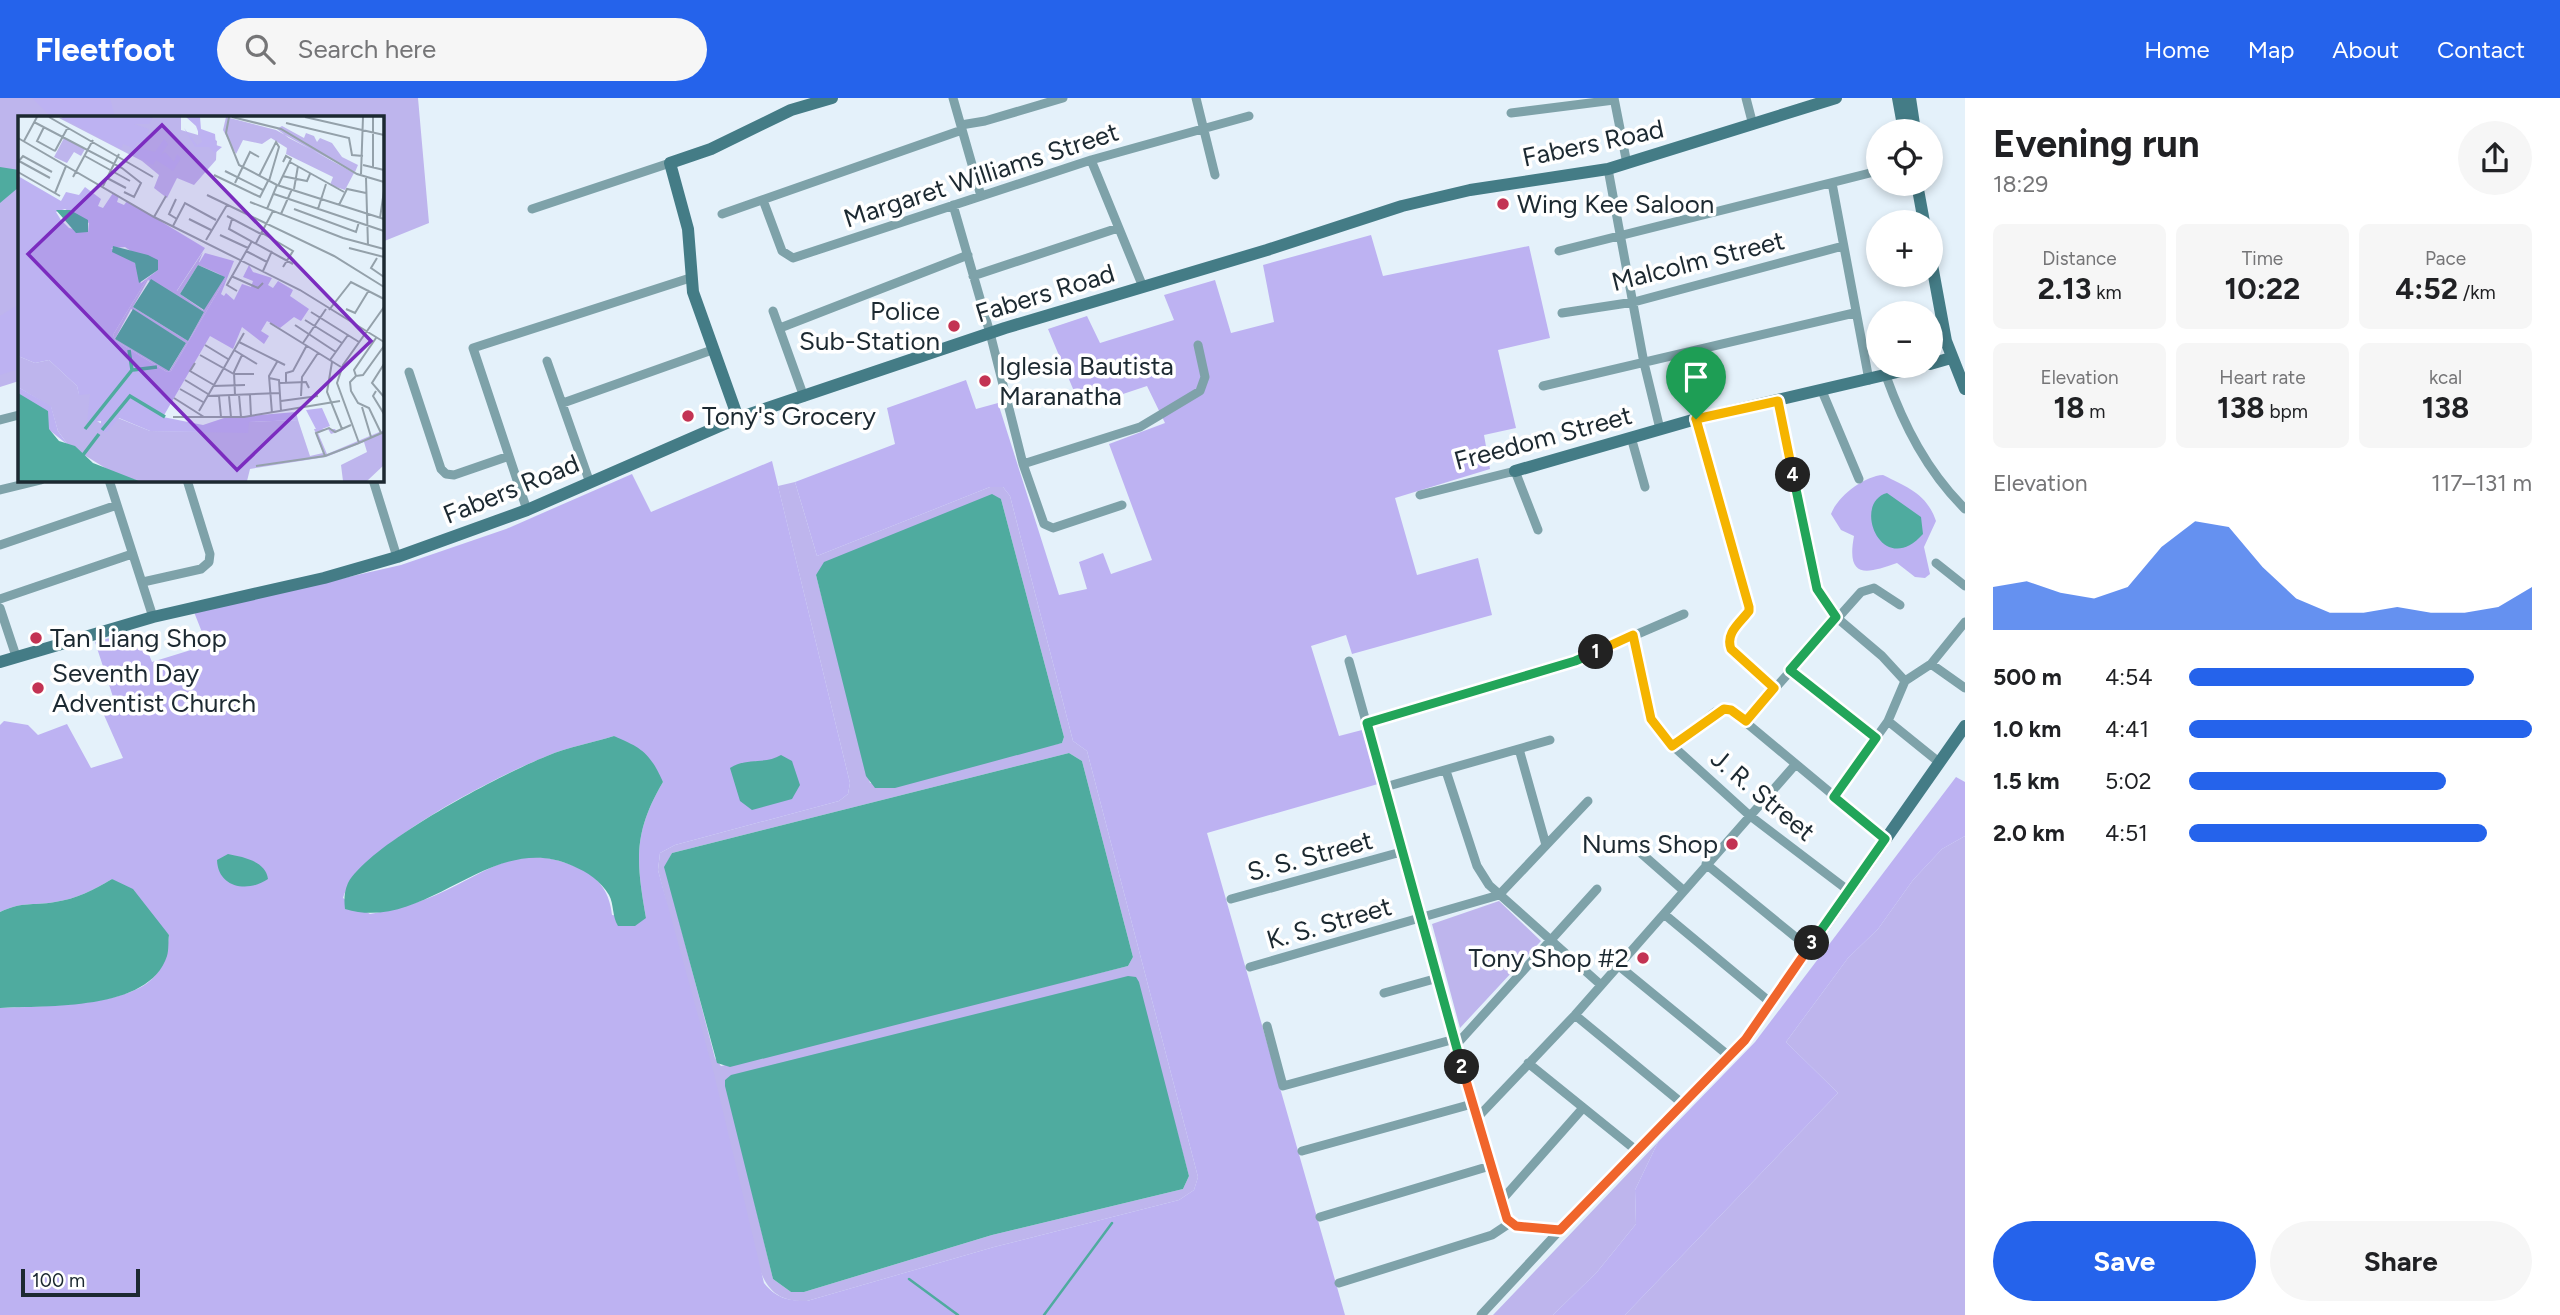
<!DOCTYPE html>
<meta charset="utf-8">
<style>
:root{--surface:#fff;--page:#f6f6f6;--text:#202124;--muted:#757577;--accent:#2563eb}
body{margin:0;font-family:Figtree,sans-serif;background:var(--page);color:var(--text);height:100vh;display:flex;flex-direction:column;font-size:26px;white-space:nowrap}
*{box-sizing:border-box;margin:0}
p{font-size:23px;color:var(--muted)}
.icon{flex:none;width:38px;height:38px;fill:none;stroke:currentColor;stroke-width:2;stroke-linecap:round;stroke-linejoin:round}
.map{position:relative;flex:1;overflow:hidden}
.sheet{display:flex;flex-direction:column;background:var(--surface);width:595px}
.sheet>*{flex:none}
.controls{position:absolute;left:1866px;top:21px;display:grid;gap:14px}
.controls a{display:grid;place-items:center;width:77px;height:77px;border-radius:50%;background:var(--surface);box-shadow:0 4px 10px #0003;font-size:35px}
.scale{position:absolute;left:21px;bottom:18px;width:119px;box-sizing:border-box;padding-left:7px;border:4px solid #1c2931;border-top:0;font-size:19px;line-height:24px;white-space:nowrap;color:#1c2931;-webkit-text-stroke:5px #fff;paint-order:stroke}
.pin{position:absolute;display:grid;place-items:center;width:60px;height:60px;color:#fff;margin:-72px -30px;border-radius:50% 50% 50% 0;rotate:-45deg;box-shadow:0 0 7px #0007}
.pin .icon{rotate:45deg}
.km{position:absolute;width:35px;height:35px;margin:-18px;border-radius:50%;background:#222;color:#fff;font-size:19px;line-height:35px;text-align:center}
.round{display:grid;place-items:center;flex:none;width:74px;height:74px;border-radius:37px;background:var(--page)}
.headline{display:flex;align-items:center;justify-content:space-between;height:119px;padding:0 28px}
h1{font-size:38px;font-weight:700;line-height:52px}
.metrics{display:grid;grid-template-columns:repeat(3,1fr);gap:10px;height:119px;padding:7px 28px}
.metrics div{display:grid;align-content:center;border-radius:10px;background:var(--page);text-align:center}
.metrics b{font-size:30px;font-weight:700}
.metrics small{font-size:19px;font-weight:400}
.metrics p{font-size:19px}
.chart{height:196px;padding:14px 28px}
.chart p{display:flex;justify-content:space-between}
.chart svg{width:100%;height:126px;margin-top:7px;fill:var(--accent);opacity:.7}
.action{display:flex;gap:14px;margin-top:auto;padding:14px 28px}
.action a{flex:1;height:80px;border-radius:42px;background:var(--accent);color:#fff;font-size:28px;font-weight:700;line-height:80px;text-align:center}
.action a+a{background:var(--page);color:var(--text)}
ul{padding:0 28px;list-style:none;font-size:23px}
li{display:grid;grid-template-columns:112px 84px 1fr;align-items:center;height:52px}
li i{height:18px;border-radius:9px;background:var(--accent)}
header{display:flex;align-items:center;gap:42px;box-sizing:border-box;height:98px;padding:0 35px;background:var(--accent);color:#fff}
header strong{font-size:33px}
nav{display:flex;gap:38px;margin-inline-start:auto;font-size:24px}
.search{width:490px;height:63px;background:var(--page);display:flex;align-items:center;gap:18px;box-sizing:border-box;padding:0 24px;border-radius:38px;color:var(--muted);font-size:26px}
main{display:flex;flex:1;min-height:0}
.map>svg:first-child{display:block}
.green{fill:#beb5ed;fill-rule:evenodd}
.forest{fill:#bdb2f2;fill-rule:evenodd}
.water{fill:#4fab9f}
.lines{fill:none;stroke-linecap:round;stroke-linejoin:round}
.stream{stroke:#4fab9f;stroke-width:2.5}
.street{stroke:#7ea2a9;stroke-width:9}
.secondary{stroke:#447c86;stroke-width:12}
.split-1-casing{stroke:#fff;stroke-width:14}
.split-2-casing{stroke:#fff;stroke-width:14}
.split-3-casing{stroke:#fff;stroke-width:14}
.split-4-casing{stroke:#fff;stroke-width:14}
.split-5-casing{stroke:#fff;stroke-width:14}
.split-1{stroke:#f5b400;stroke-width:9}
.split-2{stroke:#22a559;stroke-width:9}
.split-3{stroke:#f0652b;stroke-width:9}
.split-4{stroke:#22a559;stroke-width:9}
.split-5{stroke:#f5b400;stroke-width:9}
.poi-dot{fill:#c33353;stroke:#fff;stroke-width:2.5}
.labels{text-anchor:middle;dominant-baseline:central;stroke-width:7;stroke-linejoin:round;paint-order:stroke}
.street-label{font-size:26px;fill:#1c2931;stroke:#fff}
.poi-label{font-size:26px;fill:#1c2931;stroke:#fff;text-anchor:start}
.inset-river{fill:none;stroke:#4fab9f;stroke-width:3.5}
.inset-road{fill:none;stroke:#94a1aa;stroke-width:2}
.view{fill:#7b2cbf;fill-opacity:0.15;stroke:#7b2cbf;stroke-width:3.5}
.inset-edge{fill:none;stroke:#1c2931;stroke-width:3.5}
</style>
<header>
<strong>Fleetfoot</strong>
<div class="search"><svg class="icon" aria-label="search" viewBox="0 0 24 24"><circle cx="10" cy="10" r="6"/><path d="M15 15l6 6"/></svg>Search here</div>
<nav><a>Home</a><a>Map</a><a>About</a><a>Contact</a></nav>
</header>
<main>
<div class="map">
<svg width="1965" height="1217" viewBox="0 0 1965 1217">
<rect width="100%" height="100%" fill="#e4f1fa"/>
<path class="green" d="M0,0H418L429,125L382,144V19H19V283L0,289Z
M795,384L817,458L990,389H1003L1010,398L1073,643L1087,653L1198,1079L1194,1092L1179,1102L994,1149L807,1203C777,1204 766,1191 757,1164L658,772L660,755L675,747L839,703L848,696L850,685L778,388ZM1001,401L1064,639L1062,645L870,685L816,477ZM1069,655L1082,663L1133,859L1128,868L721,968L715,960L665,769L672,755ZM1135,879L1189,1078L1183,1091L992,1137L804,1194H791L773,1181L725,982Z
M1965,738V1217H1625L1838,995L1786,944L1848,860L1878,831L1913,782L1942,751Z
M1499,803L1541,843L1460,930L1432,826Z
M1658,1044L1635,1092L1636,1126L1597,1174L1553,1217H1493Z"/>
<path class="forest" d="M32,0H110L115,19H51Z
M1371,137L1383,178L1529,148L1550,240L1498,252L1516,330L1484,337L1490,371L1395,400L1417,477L1478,460L1492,517L1352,556L1346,537L1311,548L1339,638L1362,632L1378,686L1207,735L1345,1217H0V910C39,908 123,909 152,881C165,869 167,853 169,837L112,781C94,792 76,801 55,804C30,808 25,803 0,814V627L4,623L28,627L38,637L67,626L91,670L123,660L104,617L115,605L95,544L139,532L152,564L207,547L194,514L401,467L506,431L632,376L651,414L772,363L850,685L848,696L839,703L675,747L660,755L658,772L714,976L764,1185C776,1200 788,1203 807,1203L994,1149L1179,1102L1194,1092L1198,1079L1087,653L1073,643L1010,398L1003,389H990L817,458L795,384L895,346L887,310L966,282L976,311L998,305L1059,497L1087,491L1079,464L1103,455L1111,476L1152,462L1109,346L1165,325L1147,288L1081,310L1048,231L1087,218L1100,245L1174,222L1164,197L1215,182L1231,235L1274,224L1263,167ZM614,638L663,684C633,735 636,763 646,820L612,817C610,796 600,780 581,771C517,742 492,772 436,797C415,806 392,812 370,816L343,800C360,747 495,679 547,658C568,649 592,645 614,638ZM755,663L771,664L768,706L752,711Z
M19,206V271L0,277V218Z
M1883,377C1907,389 1927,396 1936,423L1924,449L1930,476L1925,480L1915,479L1897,465C1866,476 1846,481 1854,438L1841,432L1831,416C1838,398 1864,378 1883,377Z
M1956,679L1965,684V738L1942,751L1913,782L1878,831L1848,860L1786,944L1838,995L1625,1217H1553L1597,1174L1636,1126L1635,1092L1658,1044L1755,944Z"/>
<path class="water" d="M0,69L19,72V89L0,105Z
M1887,395L1921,419L1923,436C1882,482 1851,405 1887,395Z
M992,396L1001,401L1064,639L1062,645L895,690H875L866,678L816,477L824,464Z
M614,638C642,650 650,655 663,684C633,735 636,763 646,820L635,828H618C612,818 614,806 609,797C601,783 587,774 573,768C491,730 427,836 345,811C344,802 344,794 348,785C372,744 500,677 547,658C568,649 592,645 614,638Z
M1069,655L1082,663L1133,859L1128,868L730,969L717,965L664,769L672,755Z
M781,657L792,663L800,687L792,701L752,712L740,703L730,670C746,659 765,667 781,657Z
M228,756C243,759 266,763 268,781C248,795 218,790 217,762Z
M112,781L133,791L169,837C168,843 169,852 167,858C149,914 46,907 0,910V814C25,803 30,808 55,804C76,801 94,792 112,781Z
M1128,878L1136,879L1139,884L1189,1078L1183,1091L992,1137L804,1194H791L773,1181L725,988V982L731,977Z"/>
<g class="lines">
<path class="stream" d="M909,1181L958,1217
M1044,1217L1112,1125"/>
<path class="street" d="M953,0L981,98
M1196,0L1215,77
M1614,0L1627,66
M1746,0L1753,27
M1511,15L1614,2
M961,27L985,23L1063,0
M1091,62L1143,189
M1608,71L1644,265L1660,331
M1832,85L1869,282
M763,102L782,153L793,160L1091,62L1249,18
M953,107L990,235L1023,366L1044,426L1053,430L1122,407
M532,111L670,65
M722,116L962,32
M1559,153L1878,73
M973,178L1118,130
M773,213L804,299
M1562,215L1634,204L1843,148
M780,230L968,157
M547,263L590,385
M409,274L441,371L446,376L454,377L509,358
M1886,278C1904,328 1927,373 1965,411
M1543,288L1854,215
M1822,293L1859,381
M1778,303L1817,491L1836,519L1882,558L1905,583
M563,305L712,252
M1696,321L1749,509V513C1739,525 1725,535 1731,551L1774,590
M0,322L19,317
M1631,339L1645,389
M1023,366L1140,329L1200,293L1205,279L1198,247
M109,382L153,519
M373,382L397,459
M0,392L41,382
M1420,397L1515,373L1538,432
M527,412L473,250L690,180
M0,447L117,407
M1936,465L1965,488
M143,484L201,471L209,464L210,456L187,382
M0,501L132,456
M0,510L16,558
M1633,537L1651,621L1663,639L1749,717L1849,793
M1349,563L1500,1104L1510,1125
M1931,566L1965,590
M1790,572L1876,640
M1746,623L1861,494L1874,490L1900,507
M1888,623L1940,665
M1367,625L1575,563L1684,516
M1672,648L1715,614L1731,612L1886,741
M1519,651L1546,747
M1446,673L1477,768L1489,787L1601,887
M1385,689L1550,642
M1834,699L1888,623L1905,583L1931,566L1965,524
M1634,749L1683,792
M1706,766L1809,850
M1231,801L1401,754
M1664,816L1771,905
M1619,868L1729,958
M1250,869L1499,797L1588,703
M1384,895L1438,880
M1575,917L1683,1006
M1267,928L1283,988L1455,941
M1456,947L1597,791
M1528,965L1637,1053
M1477,1020L1575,917L1795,667
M1302,1053L1472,1006
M1500,1104L1583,1010
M1320,1119L1490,1068
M1510,1125L1560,1132
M1339,1185L1492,1137L1510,1125
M1481,1217L1560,1132"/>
<path class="secondary" d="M1898,0L1904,33
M1910,0L1915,33
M1917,86L1924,124
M1930,156L1946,243L1965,291
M1930,266L1951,260
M738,320L693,194L688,131L670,65L711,51L791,12L832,0
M1515,373L1696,321L1923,268
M0,564L153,519L324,480L397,459L527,412L738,320L1005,230L1267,152L1402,108L1470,92L1608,71L1836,0
M1560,1132L1745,942L1965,628"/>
</g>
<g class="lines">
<defs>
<path id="split-1" d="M1596,554L1633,537L1651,621L1672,648L1724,611L1731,612L1746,623L1774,590L1731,551C1725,535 1740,525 1749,513V509L1696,321"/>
<path id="split-2" d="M1462,969L1367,625L1575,563L1596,554"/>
<path id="split-3" d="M1462,969L1507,1121L1516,1128L1560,1132L1745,942L1812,845"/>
<path id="split-4" d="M1793,377L1817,491L1836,519L1790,572L1876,640L1834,699L1885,741L1812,845"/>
<path id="split-5" d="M1696,321L1778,303L1793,377"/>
</defs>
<use href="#split-1" class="split-1-casing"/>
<use href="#split-2" class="split-2-casing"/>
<use href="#split-3" class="split-3-casing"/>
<use href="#split-4" class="split-4-casing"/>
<use href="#split-5" class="split-5-casing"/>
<use href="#split-1" class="split-1"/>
<use href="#split-2" class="split-2"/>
<use href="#split-3" class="split-3"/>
<use href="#split-4" class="split-4"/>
<use href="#split-5" class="split-5"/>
</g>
<g class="poi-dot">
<circle cx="1503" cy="106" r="7"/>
<circle cx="954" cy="228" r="7"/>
<circle cx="985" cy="283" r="7"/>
<circle cx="688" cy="318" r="7"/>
<circle cx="36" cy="540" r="7"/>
<circle cx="38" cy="590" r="7"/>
<circle cx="1732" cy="746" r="7"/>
<circle cx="1643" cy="860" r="7"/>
</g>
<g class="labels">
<g class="street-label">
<text transform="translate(1593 45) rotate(-12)">Fabers Road</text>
<text transform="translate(981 77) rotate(-18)">Margaret Williams Street</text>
<text transform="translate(1698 163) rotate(-14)">Malcolm Street</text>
<text transform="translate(1045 195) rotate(-17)">Fabers Road</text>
<text transform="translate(1543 340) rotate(-15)">Freedom Street</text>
<text transform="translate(511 391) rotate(-22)">Fabers Road</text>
<text transform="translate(1763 697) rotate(40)">J. R. Street</text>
<text transform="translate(1310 758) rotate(-15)">S. S. Street</text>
<text transform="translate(1329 825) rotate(-16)">K. S. Street</text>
</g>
<g class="poi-label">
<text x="1517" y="106">Wing Kee Saloon</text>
<text x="940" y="213" text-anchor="end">Police<tspan x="940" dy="30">Sub-Station</tspan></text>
<text x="999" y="268">Iglesia Bautista<tspan x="999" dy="30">Maranatha</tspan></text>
<text x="702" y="318">Tony's Grocery</text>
<text x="50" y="540">Tan Liang Shop</text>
<text x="52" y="575">Seventh Day<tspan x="52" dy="30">Adventist Church</tspan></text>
<text x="1718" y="746" text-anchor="end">Nums Shop</text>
<text x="1629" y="860" text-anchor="end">Tony Shop #2</text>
</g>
</g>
<g transform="translate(18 18)">
<rect width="366" height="366" fill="#e4f1fa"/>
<path d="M163,1V14L180,19V14L199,25L198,44L176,69L159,62L149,82L136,72L141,59L124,45L41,2ZM208,1L258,14L336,57L327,74L312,69L315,61L268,38L269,32L253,22L244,28L225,24L218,38L205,14ZM264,10L286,22L288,17L296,20L299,26L302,22L314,27L324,41L340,49L337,56L271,22L259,13ZM46,22L67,33L63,40L56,36L49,47L36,41ZM185,136L181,146L208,162L153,255L149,256L98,225L95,219L129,163L159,175ZM180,149L206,160L185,194L162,178ZM130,164L186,196L170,225L115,191ZM113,193L168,227L152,254L97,223ZM0,240L17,247L31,244L59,270L61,278H72L77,304L89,311L100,302L132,315L230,316V306L280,304L292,340L305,337L296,313H317L319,316L313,318L310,313L300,317L309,338L366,314V349L349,365H325L323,349L349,336L346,326L308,341L232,353L229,365H121L97,358L50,329L40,315L33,291L0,271Z" fill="#beb5ed" fill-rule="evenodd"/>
<path d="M43,1H135L131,8H116L131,13L127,29L119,26L117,31L137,36L146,23L150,28L143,39L147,36L156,46L159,38L163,42L155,55L138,44L135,49L113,38L115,32L105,28L103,33ZM168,1H182L183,13L197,18L198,29L204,31L197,37L191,31H177L166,12L179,29L184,26L178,10ZM0,60L43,85L48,76L61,79L67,71L83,83L80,90L85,92L95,77L101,80L99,86L106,89L109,85L187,132L158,176L129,163L95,219L98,225L149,256L153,255L208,162L181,147L187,137L216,145L203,178L206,180L208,177L216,184L224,168L233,171L235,165L225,161L231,149L235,156L254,162L250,169L255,172L260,165L275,174L272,180L291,193L283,205L276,201L262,212L249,205L243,215L251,220L246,228L224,211L215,233L192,220L145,301L185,309L206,302L278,296L280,304L231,306L230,317L132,315L101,302L89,316L82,315L83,305L69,307L72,278L61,279L59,270L31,244L17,247L0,240ZM47,93L71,107L70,116L51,112L43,104L38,96ZM107,131L140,154L123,167L117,147L93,132ZM0,271L33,290L40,315L50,329L30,313V295L17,291L0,277ZM304,292L312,310L299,315L288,294Z" fill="#bdb2f2" fill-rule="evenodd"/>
<path d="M38,94H52L70,104V116L58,117ZM95,130L130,139L140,144V154L121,167L117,147L94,136ZM180,149L207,161L186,194L162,178ZM133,163L186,196L170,225L115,191ZM115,193L168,227L151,255L97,223ZM0,277L30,295L31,313L41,325L57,330L75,347L121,365H0Z" fill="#4fab9f"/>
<path class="inset-river" d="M115,254L139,251M67,313L114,254L111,234M84,314L112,280L147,301M65,339L81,318"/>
<path class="inset-road" d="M31,1L135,61M211,1L208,17L221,49L259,69L366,103M214,1L263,13L339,58L366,66M287,1L366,19M16,6L104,52L123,67L116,81L106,76M268,7L331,22L334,39L345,40M26,11L19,25L37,35M0,22L136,101L282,174L366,226M6,25L19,1M37,35L50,11M67,40L112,65M1,45L32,62M0,46L5,40L34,56M272,46L326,76M345,49L366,54M355,51V1M207,55L245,74M0,56L42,80M343,58L345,1M196,59L242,81L250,65M241,60L258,26L261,31L251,65M264,60L289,65L292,58M55,61L75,24M89,62L108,72M348,62L350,130M217,67L232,36L241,41M85,70L101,38M260,70L273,43L268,40L265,46M276,73L280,50M37,77L48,50M256,78L366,115M189,79L316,140L366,171M158,83L151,98L159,103M232,86L325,122L366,133M321,89L329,73L348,77M249,93L259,69M276,93L338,116L341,106M300,93L308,68M263,98L274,73M209,100L243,118M136,101L148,80M362,102L366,75M171,103L193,114M214,103L211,113L275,148M155,110L167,87L198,104M244,117L275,135L265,151M202,119L230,132M188,124L209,89M238,127L255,95M331,132L366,141M228,135L249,146M359,142L353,152L366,161M245,155L254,135M213,160L240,172L245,167M219,175L209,169L234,125M366,191L325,249L319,267L341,327L366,316M328,193L337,197L351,174M311,194L333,166L366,183M293,196L341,226M287,204L324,227M252,207L323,251M277,209L318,236M358,222L336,254L338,260L345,259L366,230M221,226L267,249M285,227L308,193M187,229L210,243M216,234L239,248M182,239L216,258H236M312,244L330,219M314,246L309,276L324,313M177,247L172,255L196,269M366,248L354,267L366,281M338,260L332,266L333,275L340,287L351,292L363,317M251,262L261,264L263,295M167,264L190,278M262,267L288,266L291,272M268,267V257L275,255L289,229M195,270L227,269M162,273L185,286M358,275L355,280L366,298M217,279L216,256L224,239M221,279L223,301M232,279L233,300M189,280L262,277M201,280L203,301M211,280L213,301M283,280L284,261L300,237M156,282L186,301M263,285L300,280M344,291L353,321M181,295L226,217M254,297L251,260L259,246M155,301H226L322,285M307,340L298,317L311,312L317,316L333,309M238,350L307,340L341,327"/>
<path class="view" d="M144,9L353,225L219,354L10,138Z"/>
<rect width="366" height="366" class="inset-edge"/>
</g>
</svg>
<div class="controls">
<a><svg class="icon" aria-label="locate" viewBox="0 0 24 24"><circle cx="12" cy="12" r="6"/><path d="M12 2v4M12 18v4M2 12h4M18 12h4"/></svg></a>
<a>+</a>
<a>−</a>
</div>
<div class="scale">100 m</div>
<div class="pin" style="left:1696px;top:321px;background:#1e9e55"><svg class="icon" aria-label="arrive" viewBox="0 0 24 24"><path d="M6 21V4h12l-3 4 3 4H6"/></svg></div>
<b class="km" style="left:1596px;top:554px">1</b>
<b class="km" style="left:1462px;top:969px">2</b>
<b class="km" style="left:1812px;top:845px">3</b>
<b class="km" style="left:1793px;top:377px">4</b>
</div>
<section class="sheet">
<div class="headline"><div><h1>Evening run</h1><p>18:29</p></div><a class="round"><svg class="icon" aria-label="share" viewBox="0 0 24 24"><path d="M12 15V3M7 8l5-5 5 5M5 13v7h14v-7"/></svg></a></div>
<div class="metrics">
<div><p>Distance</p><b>2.13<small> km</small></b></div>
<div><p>Time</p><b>10:22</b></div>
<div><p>Pace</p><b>4:52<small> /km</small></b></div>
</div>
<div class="metrics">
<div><p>Elevation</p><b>18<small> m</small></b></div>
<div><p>Heart rate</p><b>138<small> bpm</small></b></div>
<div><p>kcal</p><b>138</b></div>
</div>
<div class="chart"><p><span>Elevation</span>117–131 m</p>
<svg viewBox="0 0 160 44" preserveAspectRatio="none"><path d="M0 44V29L10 27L20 31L30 33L40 29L50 15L60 6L70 8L80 22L90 33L100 38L110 38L120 36L130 38L140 38L150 36L160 29V44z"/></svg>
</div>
<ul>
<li><b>500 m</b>4:54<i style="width:83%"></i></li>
<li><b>1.0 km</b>4:41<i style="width:100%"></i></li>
<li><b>1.5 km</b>5:02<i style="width:75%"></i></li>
<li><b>2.0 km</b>4:51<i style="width:87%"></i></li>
</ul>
<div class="action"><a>Save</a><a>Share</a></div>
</section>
</main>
